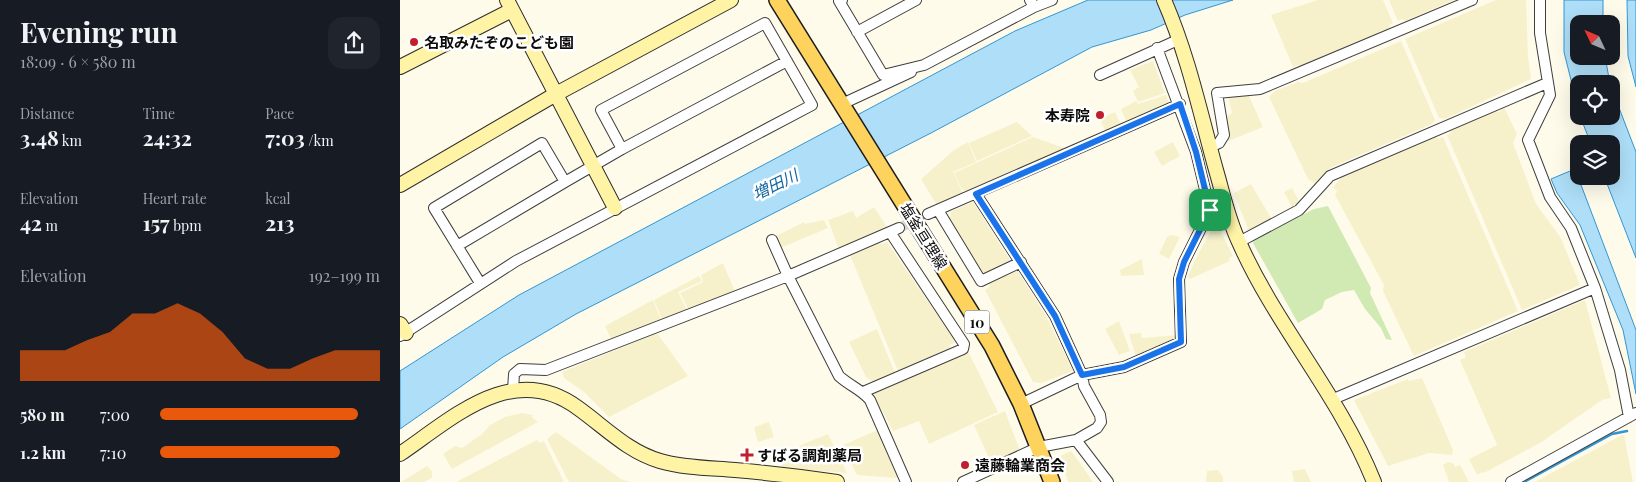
<!DOCTYPE html>
<meta charset="utf-8">
<style>
:root{--surface:#171b24;--page:#20242c;--text:#f1f3f6;--muted:#9ea1a6;--accent:#ea580c}
body{margin:0;font-family:"Playfair Display","Noto Sans JP",serif;background:var(--page);color:var(--text);height:100vh;display:flex;flex-direction:column;font-size:19px;white-space:nowrap}
*{box-sizing:border-box;margin:0}
p{font-size:16px;color:var(--muted)}
.icon{flex:none;width:28px;height:28px;fill:none;stroke:currentColor;stroke-width:2;stroke-linecap:round;stroke-linejoin:round}
.map{position:relative;flex:1;overflow:hidden}
.details{display:flex;flex-direction:column;background:var(--surface);width:400px}
.details>*{flex:none}
.needle{width:32px;rotate:314deg}
.buttons{position:absolute;left:1170px;top:15px;display:grid;gap:10px}
.buttons a{display:grid;place-items:center;width:50px;height:50px;border-radius:10px;background:var(--surface);box-shadow:0 5px 20px #0002;font-size:25px}
.pin{position:absolute;display:grid;place-items:center;width:42px;height:42px;color:#fff;margin:-21px;border-radius:10px;box-shadow:0 2px 8px #0006}
.round{display:grid;place-items:center;flex:none;width:52px;height:52px;border-radius:15px;background:var(--page)}
.overview{display:flex;align-items:center;justify-content:space-between;height:85px;padding:0 20px}
h1{font-size:28px;font-weight:700;line-height:38px}
.figures{display:grid;grid-template-columns:repeat(3,1fr);gap:8px;height:85px;padding:5px 20px}
.figures div{display:grid;align-content:center}
.figures b{font-size:21px;font-weight:700}
.figures small{font-size:14px;font-weight:400}
.figures p{font-size:14px}
.chart{height:140px;padding:10px 20px}
.chart p{display:flex;justify-content:space-between}
.chart svg{width:100%;height:90px;margin-top:5px;fill:var(--accent);opacity:.7}
ul{padding:0 20px;list-style:none;font-size:16px}
li{display:grid;grid-template-columns:80px 60px 1fr;align-items:center;height:38px}
li i{height:12px;border-radius:6px;background:var(--accent)}
main{display:flex;flex:1;min-height:0}
.map>svg:first-child{display:block}
.farmland{fill:#f6f1cb}
.green{fill:#d1eab4}
.water{fill:#aedef8;stroke:#3296d2}
.lines{fill:none;stroke-linecap:round;stroke-linejoin:round}
.stream{stroke:#3296d2;stroke-width:2.5}
.street-tunnel{stroke:#dbd7ca;stroke-width:10;stroke-dasharray:10 5;stroke-linecap:butt}
.street-casing{stroke:#3f3f3f;stroke-width:12}
.secondary-casing{stroke:#2e2e2e;stroke-width:16}
.primary-casing{stroke:#1d1d1d;stroke-width:18}
.street{stroke:#fff;stroke-width:10}
.secondary{stroke:#fff3a6;stroke-width:14}
.primary{stroke:#fed35d;stroke-width:15}
.route-casing{stroke:#fff;stroke-width:10}
.route{stroke:#1a73e8;stroke-width:6}
.poi-dot{fill:#c11f2b;stroke:#fff;stroke-width:2}
.labels{text-anchor:middle;dominant-baseline:central;stroke-width:5;stroke-linejoin:round;paint-order:stroke}
.shield{fill:#fff;stroke:#555;stroke-width:1}
.shield-label{font-size:14px;font-weight:bold;fill:#0c0c0c}
.poi-label{font-size:15px;font-weight:bold;fill:#0c0c0c;stroke:#fff;text-anchor:start}
.street-label{font-size:15px;fill:#0c0c0c;stroke:#fff}
.water-label{font-size:16px;font-style:italic;fill:#1166a2;stroke:#fff}
</style>
<main>
<section class="details">
<div class="overview"><div><h1>Evening run</h1><p>18:09 · 6 × 580 m</p></div><a class="round"><svg class="icon" aria-label="share" viewBox="0 0 24 24"><path d="M12 15V3M7 8l5-5 5 5M5 13v7h14v-7"/></svg></a></div>
<div class="figures">
<div><p>Distance</p><b>3.48<small> km</small></b></div>
<div><p>Time</p><b>24:32</b></div>
<div><p>Pace</p><b>7:03<small> /km</small></b></div>
</div>
<div class="figures">
<div><p>Elevation</p><b>42<small> m</small></b></div>
<div><p>Heart rate</p><b>157<small> bpm</small></b></div>
<div><p>kcal</p><b>213</b></div>
</div>
<div class="chart"><p><span>Elevation</span>192–199 m</p>
<svg viewBox="0 0 160 44" preserveAspectRatio="none"><path d="M0 44V29L10 29L20 29L30 24L40 20L50 11L60 11L70 6L80 11L90 20L100 33L110 38L120 38L130 33L140 29L150 29L160 29V44z"/></svg>
</div>
<ul>
<li><b>580 m</b>7:00<i style="width:90%"></i></li>
<li><b>1.2 km</b>7:10<i style="width:82%"></i></li>
</ul>
</section>
<div class="map">
<svg width="1236" height="482" viewBox="0 0 1236 482">
<rect width="100%" height="100%" fill="#fffbeb"/>
<path class="farmland" d="M918,0H983L993,23L989,25L990,28L900,67L899,65L893,67L871,15Z
M989,0H1054L1005,21L1002,19L998,21Z
M1096,0H1126L1128,56L1131,79L1045,119L1039,118L1005,39Z
M1001,41L1035,120L1032,124L930,168L915,184L908,179L869,97L875,91L898,82L903,83Z
M753,61L765,93L738,102L733,91L739,87L730,70Z
M848,94L863,127L828,141L824,119L832,113L828,96Z
M766,95L770,105L727,123L721,109L736,101L738,104Z
M1104,107L1117,134L1113,143L1136,204L1161,238L1180,285L1122,310L1047,135L1051,133L1050,130L1096,110L1098,113Z
M715,112L722,127L707,135L700,119Z
M617,122L632,136L577,161L569,143Z
M1036,136L1038,139L1043,137L1118,311L1014,356L983,291L984,285L935,195L937,191L933,187L943,176Z
M633,137L667,149L566,192L562,189L554,173Z
M568,142L576,162L553,172L564,195L538,207L521,179L554,150Z
M773,142L780,156L762,166L754,152Z
M851,184L874,223L850,234L834,193Z
M892,188L902,207L894,211L884,192Z
M573,202L610,260L606,262L607,266L584,277L549,218L552,211Z
M474,207L488,229L439,250L428,220L453,211L456,218Z
M424,220L428,228L378,249L375,240L376,236L404,222L405,224Z
M813,227L821,232L833,256L829,258L830,261L790,279L788,277L794,262Z
M771,235L780,237L769,259L759,254L767,237Z
M479,242L482,244L487,242L556,342L550,345V348L498,371L450,255Z
M742,259L744,275L721,276L720,270Z
M323,263L336,294L290,312L280,293L303,282L301,275Z
M617,270L646,316L673,371L641,383L633,382L585,290L590,286L589,283Z
M299,276L302,281L278,292L288,312L263,322L254,300Z
M253,300L262,322L212,341L205,326Z
M1185,300L1211,398L1202,400L1140,443L1084,473L1083,472L1077,475L1069,459L1097,445L1060,360L1066,357L1064,352Z
M719,321L730,351L719,355L705,329Z
M477,329L495,373L474,383L466,377L449,342Z
M257,333L288,376L209,417L184,392L164,378L162,372Z
M741,333L742,338L778,335L779,339L737,360L729,334Z
M568,351L598,412L529,444L519,421L493,431L473,393Z
M1022,378L1053,450L1052,455L1029,453L988,466L954,400L1008,379L1009,381Z
M605,411L621,453L593,467L574,425Z
M122,413L133,415L132,417L138,422L52,469L43,454L55,446L62,448L82,434L90,425L105,417Z
M369,422L374,437L358,442L354,427Z
M480,429L498,476L496,478L457,475L443,445Z
M156,432L221,479L230,482H169L147,439Z
M428,434L447,473L382,468V461H400L398,449L401,445Z
M1222,435H1224L1233,482H1135Z
M137,440L140,443L144,441L164,482H56Z
M671,451L680,463L693,482H668L660,456Z
M1048,462L1053,463L1055,467L1060,465L1069,482H1049L1043,465Z
M27,466L32,471V478L24,482H1Z
M905,469L911,482H894L892,471Z
M818,470L823,477V482H806L807,471Z"/>
<path class="green" d="M928,206L971,288L970,293L992,340L986,339L981,328L965,309L954,290L942,292L925,300L922,309L898,323L853,243L854,240L914,209Z"/>
<path class="water" d="M688,0H833L785,15L751,30L692,47L531,133L176,314L103,357L0,429V371L119,295L615,31Z
M1164,0H1203V24H1179V56H1205L1210,84H1179V112L1164,52Z
M1227,0H1236V87L1228,56Z
M1211,87L1236,152V258L1204,176H1211V144H1191L1180,116H1211Z
M1175,169L1236,330V394L1223,330L1180,225L1157,193L1151,179Z"/>
<g class="lines">
<path class="stream" d="M1124,482L1212,434L1227,431"/>
<path class="street-tunnel" d="M499,228L528,214"/>
<defs>
<path id="street" d="M442,0L439,1L483,75L524,65L634,7L630,0
M1140,0V33L1150,95L1128,140L1150,197L1171,228L1195,288L1220,370L1229,417
M634,7L652,0
M457,32L516,0
M757,48L796,152L810,210
M700,75L780,39
M442,104L511,72
M810,147L819,143L824,135L817,93L860,89L1072,0
M222,149L387,61
M576,194L655,316L682,375L684,386L700,415L701,422L697,428L676,440
M538,210L581,281L621,262
M528,214L780,104
M372,240L388,276L439,376C450,386 462,390 470,400L506,482
M839,242L899,210L930,176L1147,83
M57,246L165,182
M0,336L116,261L412,105L365,23L201,110L222,149L165,182L142,143L34,208L80,283
M113,390L114,374L120,369L146,370L388,276L499,228
M463,392L563,349L564,344L490,232
M931,400L1195,288
M621,404L682,375L724,367L781,342L779,279L784,262L810,210L826,206
M563,482L639,447L676,440L708,482
M1111,482L1236,413"/>
<path id="secondary" d="M107,0L215,208
M764,0C788,55 800,112 816,170C823,194 828,219 839,242C876,326 940,396 974,482
M0,67L112,10
M0,185L156,94L331,0
M0,324L6,333
M0,454C53,418 113,360 178,408C206,428 227,451 260,461C284,468 311,468 335,470C369,473 403,477 437,482"/>
<path id="primary" d="M377,0L592,346L621,404L652,482"/>
</defs>
<use href="#street" class="street-casing"/>
<use href="#secondary" class="secondary-casing"/>
<use href="#primary" class="primary-casing"/>
<use href="#street" class="street"/>
<use href="#secondary" class="secondary"/>
<use href="#primary" class="primary"/>
</g>
<g class="lines">
<defs>
<path id="route" d="M780,104L796,152L810,210L784,262L779,279L781,342L724,367L682,375L655,316L576,194Z"/>
</defs>
<use href="#route" class="route-casing"/>
<use href="#route" class="route"/>
</g>
<g class="poi-dot">
<circle cx="14" cy="42" r="5"/>
<circle cx="700" cy="115" r="5"/>
<path d="M344.5 447.5h5v5h5v5h-5v5h-5v-5h-5v-5h5z"/>
<circle cx="565" cy="465" r="5"/>
</g>
<g class="labels">
<rect class="shield" x="564.5" y="310.5" width="25" height="23" rx="4"/>
<g class="shield-label">
<text x="577" y="322">10</text>
</g>
<g class="poi-label">
<text x="24" y="42">名取みたぞのこども園</text>
<text x="690" y="115" text-anchor="end">本寿院</text>
<text x="357" y="455">すばる調剤薬局</text>
<text x="575" y="465">遠藤輪業商会</text>
</g>
<g class="street-label">
<text transform="translate(524 236) rotate(58)">塩釜亘理線</text>
</g>
<g class="water-label">
<text transform="translate(375 184) rotate(-26)">増田川</text>
</g>
</g>
</svg>
<div class="buttons">
<a><svg class="needle" viewBox="-14 -14 28 28"><path d="M0-13l5 13h-10z" fill="#e53935"/><path d="M0 13l5-13h-10z" fill="#9ea1a6"/></svg></a>
<a><svg class="icon" aria-label="locate" viewBox="0 0 24 24"><circle cx="12" cy="12" r="6"/><path d="M12 2v4M12 18v4M2 12h4M18 12h4"/></svg></a>
<a><svg class="icon" aria-label="layers" viewBox="0 0 24 24"><path d="M12 4l9 5-9 5-9-5zM3 14l9 5 9-5"/></svg></a>
</div>
<div class="pin" style="left:810px;top:210px;background:#1e9e55"><svg class="icon" aria-label="arrive" viewBox="0 0 24 24"><path d="M6 21V4h12l-3 4 3 4H6"/></svg></div>
</div>
</main>
